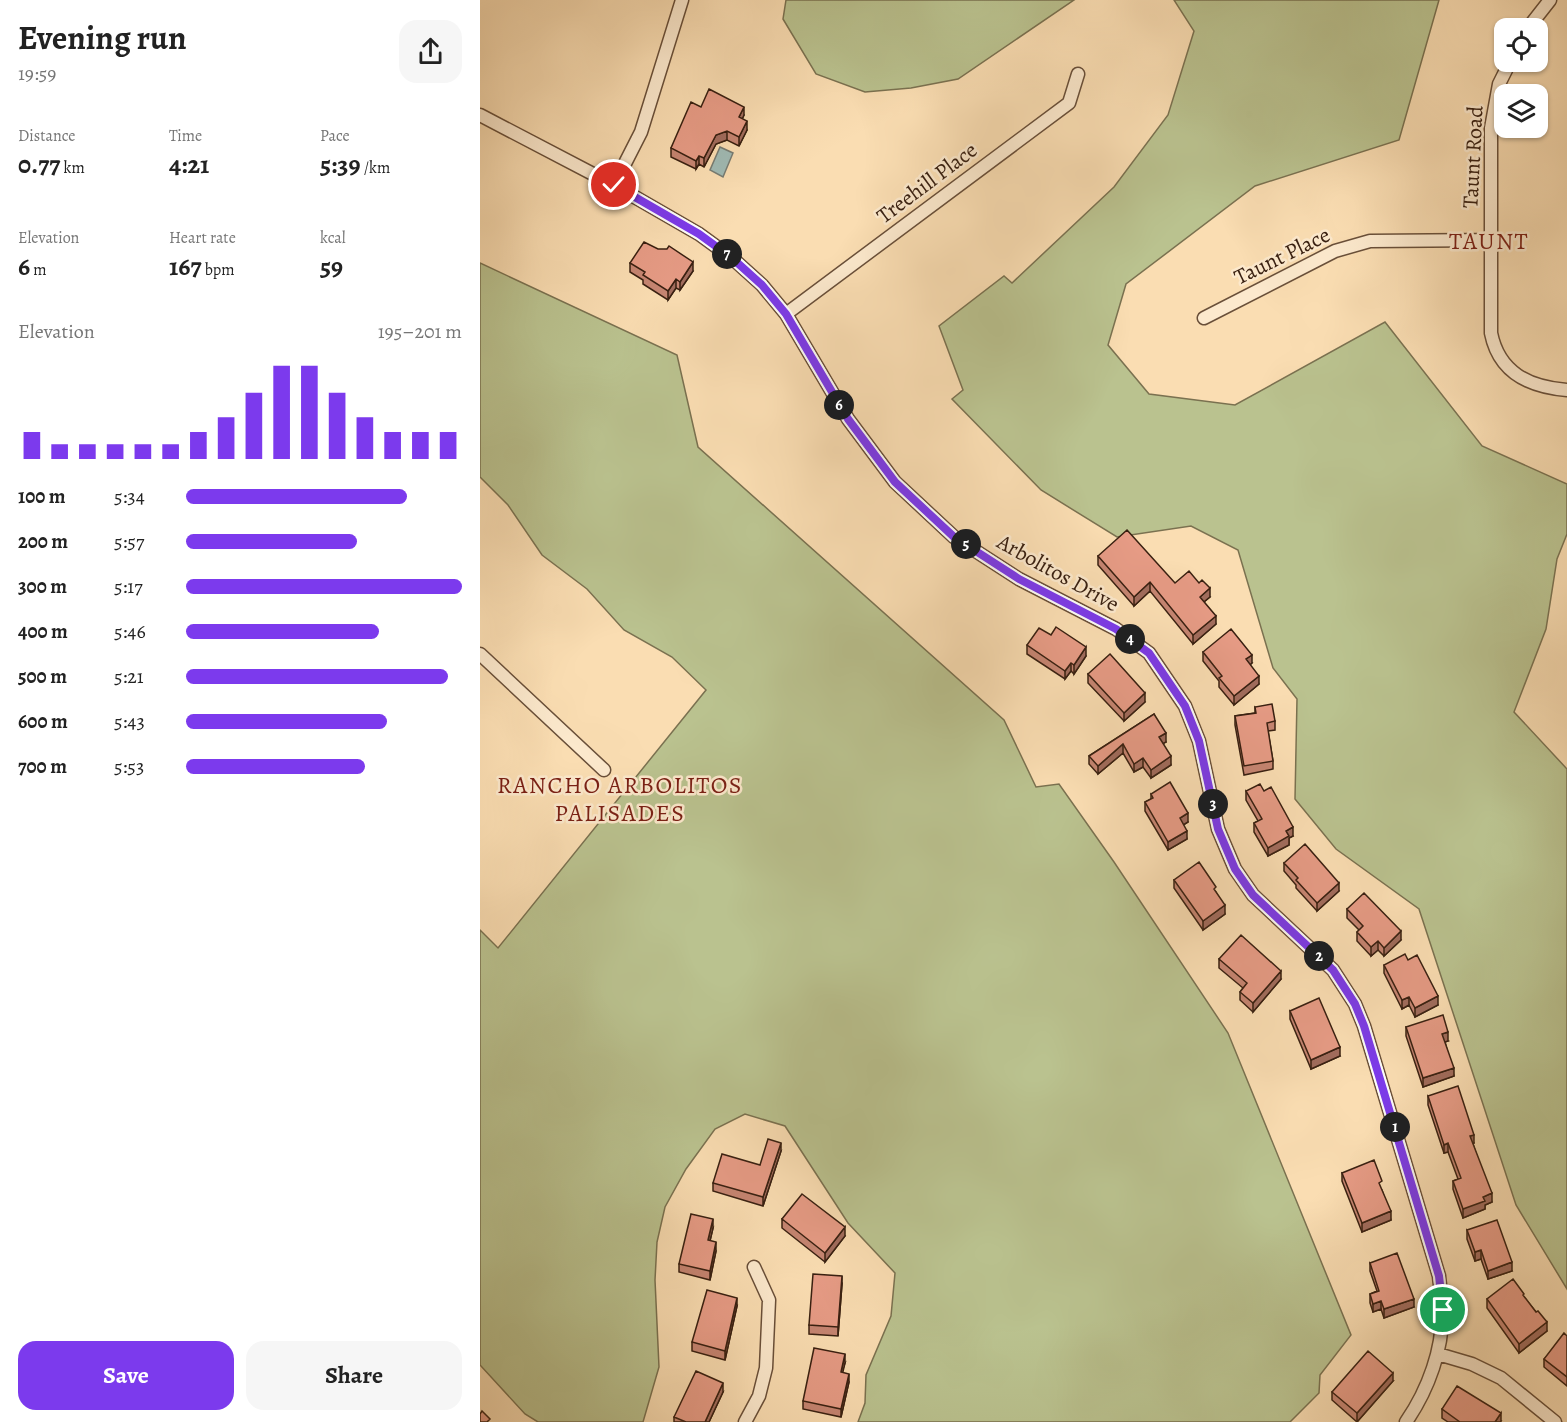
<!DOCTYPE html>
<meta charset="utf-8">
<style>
:root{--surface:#fff;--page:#f6f6f6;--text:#222;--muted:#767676;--accent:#7c3aed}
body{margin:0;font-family:Alegreya,serif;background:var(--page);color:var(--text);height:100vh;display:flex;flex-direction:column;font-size:22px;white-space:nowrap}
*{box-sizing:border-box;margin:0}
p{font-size:20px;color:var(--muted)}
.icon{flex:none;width:33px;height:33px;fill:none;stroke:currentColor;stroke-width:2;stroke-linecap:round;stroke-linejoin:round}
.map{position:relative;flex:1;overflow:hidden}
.side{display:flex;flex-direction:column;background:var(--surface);width:480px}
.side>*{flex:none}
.buttons{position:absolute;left:1014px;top:18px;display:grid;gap:12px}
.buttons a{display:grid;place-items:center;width:54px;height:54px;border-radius:12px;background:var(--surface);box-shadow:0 2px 4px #0004;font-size:30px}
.pin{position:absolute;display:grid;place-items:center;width:51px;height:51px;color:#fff;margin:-26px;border:3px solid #fff;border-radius:50%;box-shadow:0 2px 6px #0007}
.km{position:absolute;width:30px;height:30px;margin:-15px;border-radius:50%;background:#222;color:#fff;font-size:16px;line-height:30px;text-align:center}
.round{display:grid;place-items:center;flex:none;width:63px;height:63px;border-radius:18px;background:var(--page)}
.summary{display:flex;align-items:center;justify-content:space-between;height:102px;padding:0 18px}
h1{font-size:33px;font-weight:700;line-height:45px}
.stats{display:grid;grid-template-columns:repeat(3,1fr);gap:9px;height:102px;padding:6px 18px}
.stats div{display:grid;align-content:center}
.stats b{font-size:26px;font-weight:700}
.stats small{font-size:16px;font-weight:400}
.stats p{font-size:16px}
.chart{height:168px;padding:12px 18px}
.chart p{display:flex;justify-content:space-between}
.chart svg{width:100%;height:108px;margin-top:6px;stroke:var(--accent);stroke-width:6}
.action{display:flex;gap:12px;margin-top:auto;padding:12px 18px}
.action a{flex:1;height:69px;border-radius:18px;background:var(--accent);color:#fff;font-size:24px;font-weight:700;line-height:69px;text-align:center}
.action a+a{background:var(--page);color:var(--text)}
ul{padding:0 18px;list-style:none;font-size:20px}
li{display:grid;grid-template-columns:96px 72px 1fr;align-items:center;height:45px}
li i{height:15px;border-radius:8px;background:var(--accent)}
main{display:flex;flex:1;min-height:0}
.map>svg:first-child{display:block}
.green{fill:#bac28f;stroke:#7a7150;stroke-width:1.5}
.water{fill:#a0bab4;stroke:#777c73;stroke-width:1.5}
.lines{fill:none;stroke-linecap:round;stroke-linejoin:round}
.minor-casing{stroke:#694f39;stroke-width:15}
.minor{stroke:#fce9cd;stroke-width:12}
.wall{fill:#c68572;stroke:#392011;stroke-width:1.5}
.shaded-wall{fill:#a16c5d;stroke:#392011;stroke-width:1.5}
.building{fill:#e69b85;stroke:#392011;stroke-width:1.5}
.route-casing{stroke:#fff;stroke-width:12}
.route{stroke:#7c3aed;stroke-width:8}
.labels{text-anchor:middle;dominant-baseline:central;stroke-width:5;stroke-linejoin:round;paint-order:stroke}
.street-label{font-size:22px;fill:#392011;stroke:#fce9cd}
.neighbourhood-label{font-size:24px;letter-spacing:1.5px;fill:#7a1f14;stroke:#fce9cd}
</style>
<main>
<section class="side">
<div class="summary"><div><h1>Evening run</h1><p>19:59</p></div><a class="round"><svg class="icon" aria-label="share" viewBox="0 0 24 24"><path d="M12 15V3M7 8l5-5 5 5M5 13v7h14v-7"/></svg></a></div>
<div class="stats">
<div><p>Distance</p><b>0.77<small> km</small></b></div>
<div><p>Time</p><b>4:21</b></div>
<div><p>Pace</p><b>5:39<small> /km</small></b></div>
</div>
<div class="stats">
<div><p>Elevation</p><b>6<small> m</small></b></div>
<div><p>Heart rate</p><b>167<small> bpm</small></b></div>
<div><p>kcal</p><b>59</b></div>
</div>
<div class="chart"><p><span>Elevation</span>195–201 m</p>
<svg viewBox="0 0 160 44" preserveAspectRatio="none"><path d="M5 44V33M15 44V38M25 44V38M35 44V38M45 44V38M55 44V38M65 44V33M75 44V27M85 44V17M95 44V6M105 44V6M115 44V17M125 44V27M135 44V33M145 44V33M155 44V33"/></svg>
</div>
<ul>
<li><b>100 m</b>5:34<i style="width:80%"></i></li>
<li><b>200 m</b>5:57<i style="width:62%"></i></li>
<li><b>300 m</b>5:17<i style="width:100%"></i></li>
<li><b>400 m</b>5:46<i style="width:70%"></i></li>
<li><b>500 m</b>5:21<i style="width:95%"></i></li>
<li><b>600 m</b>5:43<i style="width:73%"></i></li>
<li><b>700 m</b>5:53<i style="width:65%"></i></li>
</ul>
<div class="action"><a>Save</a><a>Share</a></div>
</section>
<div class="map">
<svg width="1087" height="1422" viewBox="0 0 1087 1422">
<rect width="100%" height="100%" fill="#faddb2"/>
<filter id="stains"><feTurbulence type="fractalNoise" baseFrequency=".00333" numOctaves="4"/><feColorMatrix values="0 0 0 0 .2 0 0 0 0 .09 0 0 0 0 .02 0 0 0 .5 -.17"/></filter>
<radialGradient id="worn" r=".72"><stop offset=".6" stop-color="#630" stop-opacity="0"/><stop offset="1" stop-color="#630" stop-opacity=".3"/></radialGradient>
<path class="green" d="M306,0H594L478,79L431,88L385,92L336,74L303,19Z
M694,0H959L919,140L775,186L646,284L628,345L669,394L755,405L905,322L1002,446L1087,484V534L1077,559L1066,629L1034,712L1087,769V1289L1036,1205L939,909L856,849L815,799L817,699L793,668L758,550L711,526L637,537L561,490L472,399L483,390L459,326L524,276L532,283L634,187L688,115L714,31Z
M0,263L197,355L218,447L524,720L556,787L579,784L634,862L748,1033L871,1335L840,1375L839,1393L810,1422H378L385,1403L386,1375L411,1316L415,1273L368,1223L305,1126L265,1114L235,1129L206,1169L185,1207L177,1242L175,1280L179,1367L163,1422H58L45,1414L0,1365V930L18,948L226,690L192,657L144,630L107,589L62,555L28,505L0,477Z"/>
<path class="water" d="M240,147L253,153L243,177L230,170Z"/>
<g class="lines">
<defs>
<path id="minor" d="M1048,28L1070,0
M1030,62L1019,84L1011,128V333C1019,373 1049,387 1087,390
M0,115L134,185L219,234L252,258L282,285L306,314L368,419L415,482L474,537L539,579L636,629L669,653L705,706L719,741L738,829L755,869L773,895L853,970L875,1004L884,1026L959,1276C960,1287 962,1298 962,1308C964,1348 948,1390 926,1422
M134,185L161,132L202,0
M306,314L589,103L598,74
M724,318L855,251L890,241L1010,240
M0,654L124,770
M958,1354L992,1364L1021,1378L1075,1422
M265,1422L279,1396L286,1368L289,1300L274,1267"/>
</defs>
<use href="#minor" class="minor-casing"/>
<use href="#minor" class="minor"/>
</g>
<path class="wall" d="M221,107L264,115L262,119L267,130L259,146L247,140L236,144L224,167L219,164L216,169L191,157V148Z
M150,263L213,271L200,290L196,288L188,300L163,284V280L150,272Z
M618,556L695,583L730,597L724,602L736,624L713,644L670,591L654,606L618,565Z
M571,635L606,656L594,674L591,671L585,679L547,654V645Z
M723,652L772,663L770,665L779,684L754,705L739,687V681L723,661Z
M608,674L665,702L644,721L608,683Z
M775,707L795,721V730L788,731L793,761V769L764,775L755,725V716L775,713Z
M674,714L686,742L683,743L691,765L671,778L663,767L654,772L643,753L618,774L609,764V756Z
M766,791L813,836L809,838V845L788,856L774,832V823L778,821L766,800Z
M671,794L708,822L703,825L707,839L688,850L665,811V802L671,799Z
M804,863L859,891L837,911L816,888V885L804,871Z
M694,880L736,892L745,914L723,930L694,888Z
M867,909L921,940L904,956L898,950L891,956L877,941V932L879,930L867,918Z
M739,959L801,979L773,1012L760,1000V992L763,988L739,968Z
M928,960L958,1005L935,1017L929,1005L922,1009L904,973V965Z
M810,1011L860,1056L831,1069L810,1019Z
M926,1027L968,1041L965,1042L974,1076L943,1087L926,1036Z
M948,1096L994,1143L993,1144L1012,1202L1005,1205V1209L983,1218L973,1189V1181L978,1179L968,1152L964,1153L948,1105Z
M301,1151L283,1206L233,1191V1183L280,1165Z
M862,1173L902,1190L911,1220L882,1232L862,1181Z
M302,1219L365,1236L345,1262L302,1228Z
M233,1228L230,1241L236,1251L230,1280L199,1272V1264Z
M987,1230L1032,1271L1008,1279L1001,1259L995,1261L987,1239Z
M890,1263L934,1307L904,1318L901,1309L893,1312L890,1303V1294L897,1291L890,1271Z
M362,1284L358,1336L329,1334V1325Z
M1044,1297L1056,1312L1067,1331L1039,1353L1007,1308V1299Z
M257,1306L245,1360L212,1351V1342Z
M1087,1336V1386L1064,1367V1359Z
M365,1363L362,1372L369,1382L361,1417L323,1409V1401Z
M913,1381L877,1422L852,1400V1392Z
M243,1392L229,1422H194V1417Z
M962,1409L1021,1421L1020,1422H968L962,1418Z"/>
<path class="shaded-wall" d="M264,107V115L259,126V117Z
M267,121V130L259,146V137Z
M247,131V140L236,144L224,167V158L236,135Z
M219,156V164L216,169V161Z
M213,262V271L200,290V282Z
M196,279V288L188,300V291Z
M670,582V591L654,606V597Z
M730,588V597L720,605V597Z
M736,616V624L713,644V635Z
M606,647V656L594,674V665Z
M772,655V663L766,668V659Z
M591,663V671L585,679V671Z
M779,676V684L754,705V696Z
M665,693V702L644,721V713Z
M686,733V742L679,746V737Z
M643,744V753L618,774V766Z
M691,756V765L671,778V770Z
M663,758V767L654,772V764Z
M708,813V822L700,827V818Z
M813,827V836L809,838V845L788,856V848L806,831Z
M707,831V839L688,850V842Z
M859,883V891L837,911V903Z
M745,905V914L723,930V921Z
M921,931V940L904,956V948Z
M898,941V950L891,956V947Z
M801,971V979L773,1012V1003Z
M958,996V1005L935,1017V1008Z
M929,997V1005L922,1009V1000Z
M968,1032V1041L962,1043V1034Z
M860,1047V1056L831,1069V1060Z
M974,1068V1076L943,1087V1078Z
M994,1135V1143L990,1145V1136Z
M301,1143V1151L283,1206V1197Z
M968,1143V1152L964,1153V1145Z
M1012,1193V1202L1005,1205V1209L983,1218V1209L1003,1197Z
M911,1211V1220L882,1232V1223Z
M233,1219V1228L228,1249V1240Z
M365,1227V1236L345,1262V1253Z
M236,1242V1251L230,1280V1271Z
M1001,1250V1259L995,1261V1252Z
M1032,1262V1271L1008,1279V1271Z
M362,1276V1284L358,1336V1327Z
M257,1298V1306L245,1360V1351Z
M934,1299V1307L904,1318V1309Z
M901,1301V1309L893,1312V1304Z
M1067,1322V1331L1039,1353V1344Z
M365,1354V1363L361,1380V1372Z
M913,1373V1381L877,1422V1413Z
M369,1374V1382L361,1417V1409Z
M243,1383V1392L229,1422H225Z
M1021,1413V1421L1020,1422H1015Z"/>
<path class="building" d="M229,89L264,107L259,117L267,121L259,137L247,131L236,135L224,158L219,156L216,161L191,148L211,102L221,107Z
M164,242L178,249H187L189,246L213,262L200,282L196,279L188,291L163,275L165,272L150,263Z
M647,530L695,583L709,571L719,583L722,580L730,588L720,597L736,616L713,635L670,582L654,597L618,556Z
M576,627L606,647L594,665L591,663L585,671L547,645L559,628L571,635Z
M751,629L772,655L766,659L779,676L754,696L739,678L742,676L723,652Z
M630,654L665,693L644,713L608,674Z
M792,704L795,721L787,723L793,761L764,766L755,716L776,713L775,707Z
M674,714L686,733L679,737L691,756L671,770L663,758L654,764L643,744L618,766L609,756Z
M690,782L708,813L700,818L707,831L688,842L665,802L673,798L671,794Z
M780,784L784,791L791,787L813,827L806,831L809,836L788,848L774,823L782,819L766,791Z
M825,844L859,883L837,903L816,880L818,878L804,863Z
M719,862L736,887L734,889L745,905L723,921L694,880Z
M884,893L921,931L904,948L898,941L891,947L877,932L883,926L867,909Z
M761,935L801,971L773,1003L760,992L767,983L739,959Z
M925,954L928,960L937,955L958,996L935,1008L929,997L922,1000L904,965Z
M839,998L860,1047L831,1060L810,1011Z
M963,1015L968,1032L962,1034L974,1068L943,1078L926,1027Z
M978,1086L994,1135L990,1136L1012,1193L1003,1197L1005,1201L983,1209L973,1181L981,1178L968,1143L964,1145L948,1096Z
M288,1139L301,1143L283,1197L233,1183L242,1154L280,1165Z
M894,1160L902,1181L899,1183L911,1211L882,1223L862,1173Z
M322,1194L365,1227L345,1253L302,1219Z
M211,1214L233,1219L228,1240L236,1242L230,1271L199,1264Z
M1017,1220L1032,1262L1008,1271L1001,1250L995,1252L987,1230Z
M917,1253L934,1299L904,1309L901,1301L893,1304L890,1294L899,1291L890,1263Z
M333,1274L362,1276L358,1327L329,1325Z
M1033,1279L1044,1294L1043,1295L1056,1312L1058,1311L1067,1322L1039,1344L1007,1299Z
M227,1290L257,1298L245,1351L212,1342Z
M1084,1333L1087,1336V1377L1064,1359Z
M334,1348L365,1354L361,1372L369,1374L361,1409L323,1401Z
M888,1351L913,1373L877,1413L852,1392Z
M216,1371L243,1383L225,1422H206L194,1417Z
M977,1386L1021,1413L1015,1422H980L962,1409Z
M2,1411L10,1419L7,1422H0V1414Z"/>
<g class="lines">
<defs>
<path id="route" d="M134,185L219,234L252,258L282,285L306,314L368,419L415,482L474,537L539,579L636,629L669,653L705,706L719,741L738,829L755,869L773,895L853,970L875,1004L884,1026L959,1276L963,1310"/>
</defs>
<use href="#route" class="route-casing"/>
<use href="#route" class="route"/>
</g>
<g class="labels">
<g class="street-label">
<text transform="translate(993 157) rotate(-87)">Taunt Road</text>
<text transform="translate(447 183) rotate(-37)">Treehill Place</text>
<text transform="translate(802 256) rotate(-26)">Taunt Place</text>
<text transform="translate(578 573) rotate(29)">Arbolitos Drive</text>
</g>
<g class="neighbourhood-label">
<text x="1009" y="241">TAUNT</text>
<text x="140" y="785">RANCHO ARBOLITOS<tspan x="140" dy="28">PALISADES</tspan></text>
</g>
</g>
<rect width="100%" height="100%" filter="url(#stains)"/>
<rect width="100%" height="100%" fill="url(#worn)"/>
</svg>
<div class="buttons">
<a><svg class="icon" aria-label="locate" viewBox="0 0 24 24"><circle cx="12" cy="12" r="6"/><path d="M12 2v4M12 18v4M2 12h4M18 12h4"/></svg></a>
<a><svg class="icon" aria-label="layers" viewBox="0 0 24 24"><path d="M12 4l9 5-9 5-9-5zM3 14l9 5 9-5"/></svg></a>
</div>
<div class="pin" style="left:963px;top:1310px;background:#1e9e55"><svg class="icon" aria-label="arrive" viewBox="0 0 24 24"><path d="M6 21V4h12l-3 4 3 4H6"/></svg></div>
<div class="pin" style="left:134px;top:185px;background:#d93025"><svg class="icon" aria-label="check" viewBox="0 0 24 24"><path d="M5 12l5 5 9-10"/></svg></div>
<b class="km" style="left:915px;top:1127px">1</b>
<b class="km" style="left:839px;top:956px">2</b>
<b class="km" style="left:733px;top:804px">3</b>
<b class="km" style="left:650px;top:639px">4</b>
<b class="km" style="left:486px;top:544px">5</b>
<b class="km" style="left:359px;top:405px">6</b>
<b class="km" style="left:247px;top:254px">7</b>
</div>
</main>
